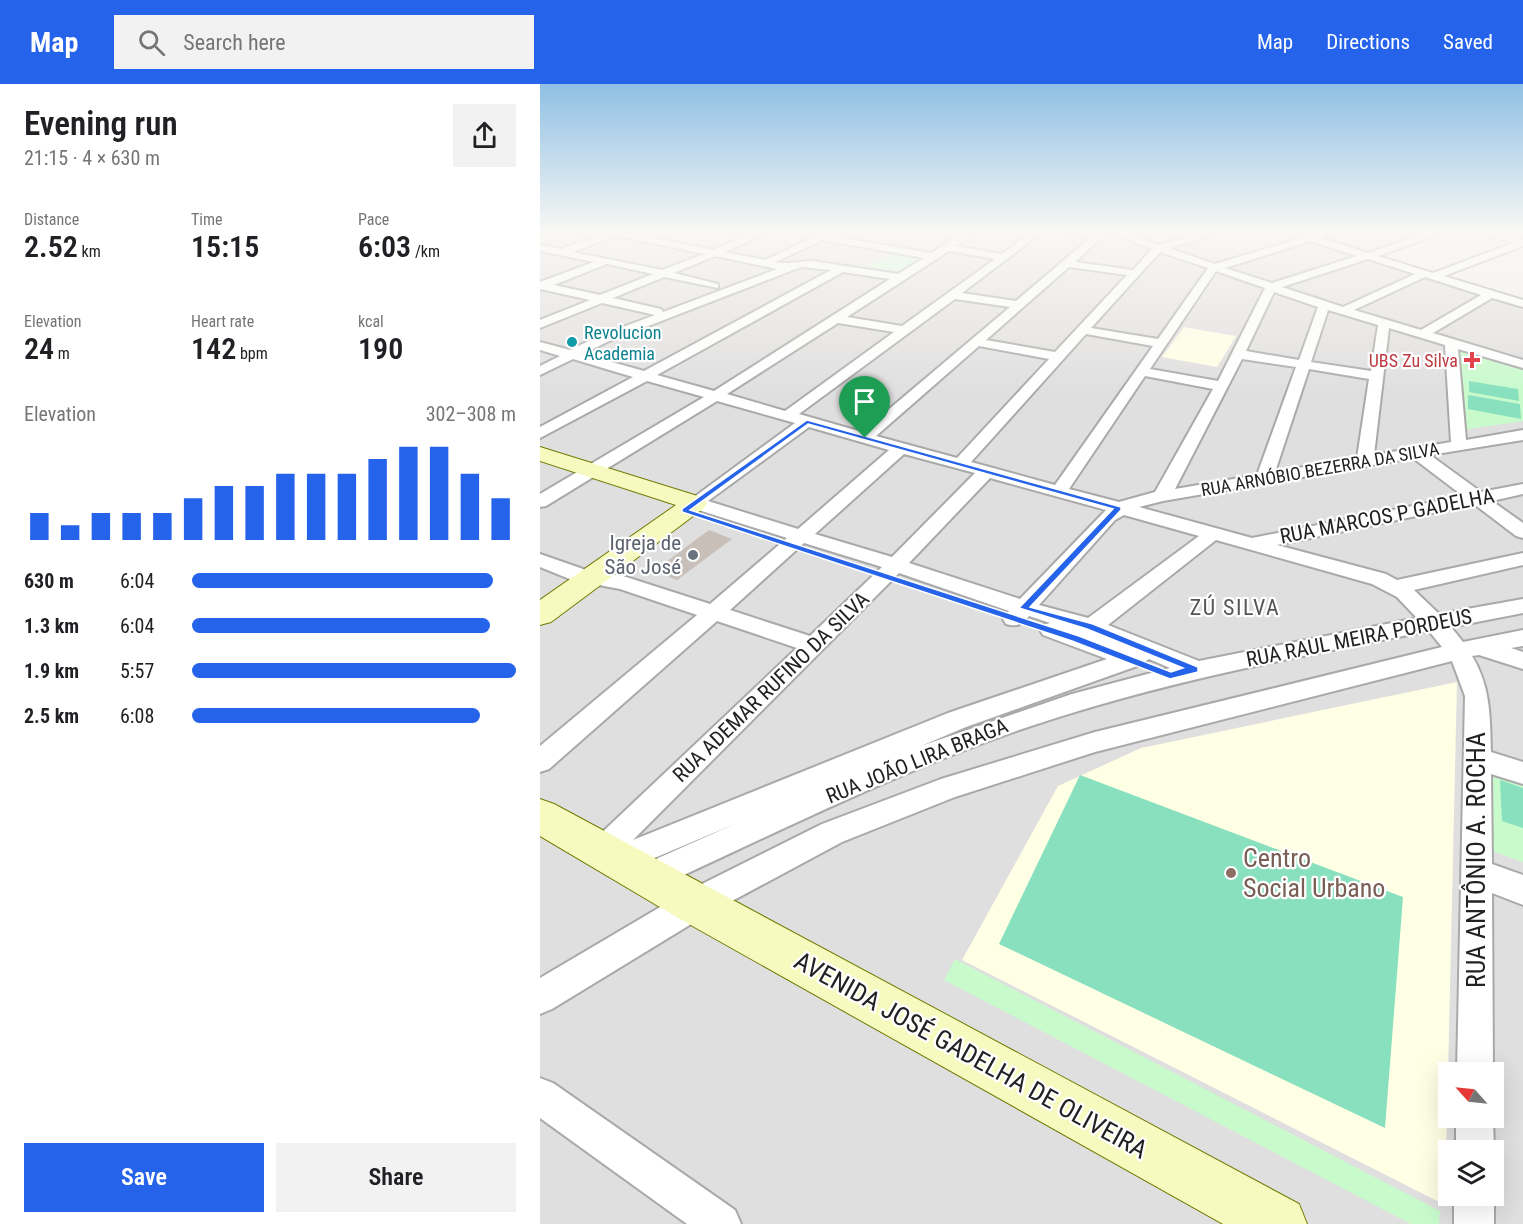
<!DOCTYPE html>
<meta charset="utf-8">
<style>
:root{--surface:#fff;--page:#f2f2f2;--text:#202124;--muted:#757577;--accent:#2563eb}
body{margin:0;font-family:"Roboto Condensed",sans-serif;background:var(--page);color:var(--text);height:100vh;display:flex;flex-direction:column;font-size:22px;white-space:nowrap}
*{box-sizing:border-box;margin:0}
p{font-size:20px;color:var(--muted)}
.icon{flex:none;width:33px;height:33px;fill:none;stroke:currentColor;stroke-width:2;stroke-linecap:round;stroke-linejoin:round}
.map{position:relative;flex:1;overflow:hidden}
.drawer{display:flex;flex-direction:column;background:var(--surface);width:540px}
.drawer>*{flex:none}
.needle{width:39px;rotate:297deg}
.fabs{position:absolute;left:898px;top:978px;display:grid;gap:12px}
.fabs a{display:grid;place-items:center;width:66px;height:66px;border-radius:0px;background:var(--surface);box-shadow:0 6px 24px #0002;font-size:30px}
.pin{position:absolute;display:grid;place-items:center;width:51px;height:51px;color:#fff;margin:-62px -26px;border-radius:50% 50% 50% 0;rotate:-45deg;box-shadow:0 0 6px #0007}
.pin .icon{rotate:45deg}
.round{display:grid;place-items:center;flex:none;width:63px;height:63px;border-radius:0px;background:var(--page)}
.head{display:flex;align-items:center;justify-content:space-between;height:102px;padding:0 24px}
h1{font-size:33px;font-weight:600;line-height:45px}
.metrics{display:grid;grid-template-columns:repeat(3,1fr);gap:9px;height:102px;padding:6px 24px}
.metrics div{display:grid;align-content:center}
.metrics b{font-size:30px;font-weight:600}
.metrics small{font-size:16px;font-weight:400}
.metrics p{font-size:16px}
.chart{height:168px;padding:12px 24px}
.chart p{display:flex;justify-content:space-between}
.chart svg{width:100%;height:108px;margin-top:6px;stroke:var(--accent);stroke-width:6}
.action{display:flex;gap:12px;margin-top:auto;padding:12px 24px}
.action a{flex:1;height:69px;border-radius:0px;background:var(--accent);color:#fff;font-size:24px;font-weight:600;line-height:69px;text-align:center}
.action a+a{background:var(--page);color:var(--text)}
ul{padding:0 24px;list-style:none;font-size:20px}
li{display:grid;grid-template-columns:96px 72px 1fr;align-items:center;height:45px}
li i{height:15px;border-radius:8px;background:var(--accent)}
header{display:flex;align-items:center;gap:36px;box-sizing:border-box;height:84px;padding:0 30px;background:var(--accent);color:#fff}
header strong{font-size:28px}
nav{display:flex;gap:33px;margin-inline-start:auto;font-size:21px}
.search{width:420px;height:54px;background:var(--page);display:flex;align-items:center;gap:15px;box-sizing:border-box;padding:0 21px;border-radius:0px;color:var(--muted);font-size:22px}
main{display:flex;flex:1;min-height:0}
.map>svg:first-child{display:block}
.residential{fill:#e0dfdf;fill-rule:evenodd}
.education{fill:#ffffe5}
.park{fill:#c8facc}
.pitch{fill:#88e0be}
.building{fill:#c7bfb8}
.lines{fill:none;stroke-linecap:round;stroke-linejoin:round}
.street-casing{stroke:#a9a9a9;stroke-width:4}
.secondary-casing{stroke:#707d05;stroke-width:2}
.street{fill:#fff;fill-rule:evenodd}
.secondary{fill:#f7fabf;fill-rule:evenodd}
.route{fill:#2563eb;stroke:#fff;stroke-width:1.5;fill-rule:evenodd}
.culture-dot{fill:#0f9aa8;stroke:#fff;stroke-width:2}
.health-dot{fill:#e0444e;stroke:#fff;stroke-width:2}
.worship-dot{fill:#6b7280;stroke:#fff;stroke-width:2}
.education-dot{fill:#8d6e63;stroke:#fff;stroke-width:2}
.labels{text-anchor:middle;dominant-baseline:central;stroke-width:4.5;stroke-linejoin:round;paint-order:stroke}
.far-culture-label{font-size:18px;fill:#0d838f;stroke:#fff;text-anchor:start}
.far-health-label{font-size:18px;fill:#be3a42;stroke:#fff;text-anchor:end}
.far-street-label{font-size:18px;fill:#222;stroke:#fff}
.street-label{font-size:21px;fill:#222;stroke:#fff}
.worship-label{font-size:21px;fill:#5b616d;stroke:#fff;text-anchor:end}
.neighbourhood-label{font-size:22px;letter-spacing:1.5px;fill:#555;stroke:#fff}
.near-education-label{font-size:26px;fill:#785e54;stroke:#fff;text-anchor:start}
.near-street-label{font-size:26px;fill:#222;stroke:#fff}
</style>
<header>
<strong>Map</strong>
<div class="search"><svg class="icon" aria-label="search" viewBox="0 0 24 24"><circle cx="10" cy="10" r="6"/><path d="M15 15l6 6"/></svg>Search here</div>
<nav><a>Map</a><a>Directions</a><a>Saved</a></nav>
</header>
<main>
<section class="drawer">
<div class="head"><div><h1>Evening run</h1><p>21:15 · 4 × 630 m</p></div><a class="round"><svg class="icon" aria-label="share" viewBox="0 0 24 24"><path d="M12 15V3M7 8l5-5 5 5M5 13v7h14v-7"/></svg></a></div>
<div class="metrics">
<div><p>Distance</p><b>2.52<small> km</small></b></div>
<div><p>Time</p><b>15:15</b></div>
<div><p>Pace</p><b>6:03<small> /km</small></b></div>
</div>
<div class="metrics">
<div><p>Elevation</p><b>24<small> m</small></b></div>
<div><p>Heart rate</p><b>142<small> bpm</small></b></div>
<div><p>kcal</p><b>190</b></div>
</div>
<div class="chart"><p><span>Elevation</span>302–308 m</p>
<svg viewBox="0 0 160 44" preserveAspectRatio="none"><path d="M5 44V33M15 44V38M25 44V33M35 44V33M45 44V33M55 44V27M65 44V22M75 44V22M85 44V17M95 44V17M105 44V17M115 44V11M125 44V6M135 44V6M145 44V17M155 44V27"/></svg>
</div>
<ul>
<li><b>630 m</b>6:04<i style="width:93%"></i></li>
<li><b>1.3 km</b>6:04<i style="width:92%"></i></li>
<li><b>1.9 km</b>5:57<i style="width:100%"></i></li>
<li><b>2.5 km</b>6:08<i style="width:89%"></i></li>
</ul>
<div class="action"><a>Save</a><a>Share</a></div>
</section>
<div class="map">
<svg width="983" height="1140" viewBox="0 0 983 1140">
<rect width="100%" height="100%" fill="#f2efe9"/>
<path class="residential" d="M0,149H903L836,172L983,217V1140H0ZM909,988H954V1034H909ZM909,1066H954V1112H909Z"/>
<path class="education" d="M644,243L696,252L677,283L622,273Z
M917,598L905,1121L422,876L518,702L601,664Z"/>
<path class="park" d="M359,166L388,172L361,188L326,183Z
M911,259L983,281V337L915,347Z
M950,675L983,685V778L949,766Z
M415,875L900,1127L899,1140H871L404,896Z"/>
<path class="pitch" d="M929,297L978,305L979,317L929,308Z
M928,311L980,320L981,335L928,325Z
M540,691L863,813L845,1044L459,860Z
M960,696L983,704V744L962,737Z"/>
<path class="building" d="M169,446L192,455L137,496L114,487Z"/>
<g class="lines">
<defs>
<path id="street" d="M65,149H92L173,166L214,149H227L185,168L225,176L283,149H295L292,152L391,169L423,149H434L416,162L462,170L490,149H501L422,209L476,217L550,154L525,149H566L535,178L593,186L612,165L571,149H585L619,161L662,149H678L629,164L675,180L778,149H793L781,154L828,169L888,149H903L838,172L893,189L973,159L941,149H957L983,156V162L904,192L983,216V223L952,214L893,249L983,276V284L918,265L926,356L983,346V356L890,371L941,408L983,400V410L952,417L983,439V454L976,452L934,420L737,461L846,490L857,496L983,469V481L874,506L899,530L983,515V529L911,543L923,558L983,546V562L971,564L983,568V585L939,571L932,572C951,603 950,634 951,668L983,678V700L951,690L952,780L983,791V821L952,809L953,988H917L925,612L912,577L555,668L415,713L302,758L166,831L12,925L0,930V894L144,809L282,740L401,695L555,648L902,563L889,547C754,573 619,599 488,643C361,686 240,747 118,803L108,807L98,803L93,793L98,783L197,739L79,789L69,785L66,778L53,775L49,766L53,757L257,564L177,537L9,685L0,688V662L157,531L80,505L32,496L0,483V470L43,485L83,492L170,520L247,454L149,423L146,419L255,339L177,317L6,422L0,423V410L164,313L107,297L0,354V343L93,293L33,275L0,291V282L20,272L0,266V258L30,266L59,252L115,231L62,219L0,244V236L50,216L0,205V198L54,178L0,167V161L21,165ZM76,152H77L164,170L122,186L33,168ZM283,156L384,174L358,190L272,177C258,177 249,181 235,178ZM771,157L817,172L732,199L685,184ZM409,167L455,175L362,242L307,233ZM620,168L668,184L618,255L551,244ZM175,172L237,185L123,228L121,225L73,214L124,193L178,204V200L134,189ZM828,175L875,190L803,223L742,203ZM67,180L113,190L60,211L14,201ZM261,183L291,186L104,287L43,270L67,258ZM529,183L587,191L515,268L446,256ZM676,187L725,204L678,297L610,285ZM303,188L350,195L174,307L117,291ZM885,193L941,211L881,246L814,226ZM734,208L778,223L759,276L706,267ZM415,215L470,223L322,348L259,330ZM788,226L838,241L831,287L771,278ZM298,239L354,248L245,327L187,310ZM849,244L905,261L911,358L834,371ZM546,250L613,262L515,401L431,378ZM439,262L509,275L417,374L336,352ZM702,275L756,283L717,391L635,405ZM769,285L829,295L817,374L735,388ZM605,292L673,305L615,408L579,418L529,405ZM269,343L349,366L258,445L168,417ZM364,370L435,389L352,473L275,450ZM873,374L923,412L712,454L599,423L623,417ZM450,394L566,426L480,515L369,479ZM584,431L659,452L548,534L499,521L575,436ZM676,456L832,500L857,513L877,534L659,577L568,541ZM264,459L342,483L270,552L190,526ZM359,489L469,527L463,535L466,540C477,543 481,541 489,532L510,539L503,541L500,546L503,551L567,575L408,629L93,756ZM609,575L630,584L532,610L381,662L426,643L600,581Z
M0,994L13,999L195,1126L201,1140H147L0,1034Z
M916,1034H953L954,1066H916Z
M914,1112H954V1140H914Z"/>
<path id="secondary" d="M0,363L164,414L167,419L164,424L11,538L0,541V516L136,421L0,377Z
M0,715L14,720L759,1120L767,1140H683L140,835L0,752Z"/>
</defs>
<use href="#street" class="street-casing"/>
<use href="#secondary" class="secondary-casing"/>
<use href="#street" class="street"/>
<use href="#secondary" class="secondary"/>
</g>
<linearGradient id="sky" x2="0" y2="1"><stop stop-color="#8fc0e4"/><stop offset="0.48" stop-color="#f9f8f5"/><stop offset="1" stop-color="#f9f8f5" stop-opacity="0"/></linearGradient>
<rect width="983" height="309" fill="url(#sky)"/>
<path class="route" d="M267,336L581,423V426L490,523L553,540L658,583V588L630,595L532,557L142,428V425ZM268,340L573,425L479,524L547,545L643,584L631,588L539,552L150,426Z"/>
<circle class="culture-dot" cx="32" cy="258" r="6"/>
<path class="health-dot" d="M929 267h6v6h6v6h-6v6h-6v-6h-6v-6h6z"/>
<circle class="worship-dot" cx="153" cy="471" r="6"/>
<circle class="education-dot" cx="691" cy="789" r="6"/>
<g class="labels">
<g class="far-culture-label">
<text x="44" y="248">Revolucion<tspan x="44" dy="21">Academia</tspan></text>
</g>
<g class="far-health-label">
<text x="918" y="276">UBS Zu Silva</text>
</g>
<g class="far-street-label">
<text transform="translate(780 385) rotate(-10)">RUA ARNÓBIO BEZERRA DA SILVA</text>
</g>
<g class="street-label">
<text transform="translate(847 432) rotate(-11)">RUA MARCOS P GADELHA</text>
<text transform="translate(819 554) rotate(-11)">RUA RAUL MEIRA PORDEUS</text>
<text transform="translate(231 603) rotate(-44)">RUA ADEMAR RUFINO DA SILVA</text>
<text transform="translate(377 677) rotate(-22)">RUA JOÃO LIRA BRAGA</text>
</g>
<g class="worship-label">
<text x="141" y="459">Igreja de<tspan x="141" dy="24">São José</tspan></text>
</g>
<g class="neighbourhood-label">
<text x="695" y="523">ZÚ SILVA</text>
</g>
<g class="near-education-label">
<text x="703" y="774">Centro<tspan x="703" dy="30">Social Urbano</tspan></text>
</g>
<g class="near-street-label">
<text transform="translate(936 776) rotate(-90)">RUA ANTÔNIO A. ROCHA</text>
<text transform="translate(431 971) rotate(29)">AVENIDA JOSÉ GADELHA DE OLIVEIRA</text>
</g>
</g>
</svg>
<div class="fabs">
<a><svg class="needle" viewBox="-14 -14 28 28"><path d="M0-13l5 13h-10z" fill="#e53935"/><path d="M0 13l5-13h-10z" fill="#757577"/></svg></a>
<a><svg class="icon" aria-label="layers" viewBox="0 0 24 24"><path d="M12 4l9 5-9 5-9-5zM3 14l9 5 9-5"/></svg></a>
</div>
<div class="pin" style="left:325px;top:354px;background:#1e9e55"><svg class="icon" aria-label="arrive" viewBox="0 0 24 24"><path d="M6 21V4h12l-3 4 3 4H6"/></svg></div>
</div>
</main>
